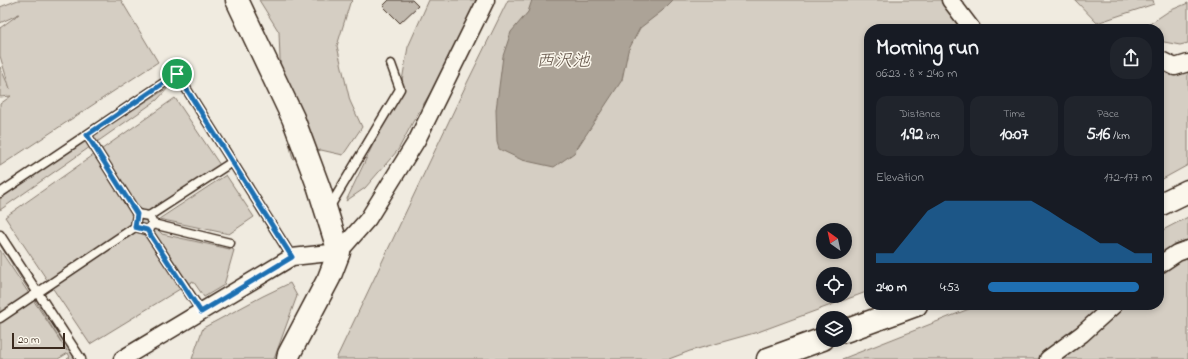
<!DOCTYPE html>
<meta charset="utf-8">
<style>
:root{--surface:#171b24;--page:#20242c;--text:#f1f3f6;--muted:#9ea1a6;--accent:#1f6fb2}
body{margin:0;font-family:"Indie Flower","Klee One",sans-serif;background:var(--page);color:var(--text);height:100vh;display:flex;flex-direction:column;font-size:15px;white-space:nowrap}
*{box-sizing:border-box;margin:0}
p{font-size:13px;color:var(--muted)}
.icon{flex:none;width:22px;height:22px;fill:none;stroke:currentColor;stroke-width:2;stroke-linecap:round;stroke-linejoin:round}
.map{position:relative;flex:1;overflow:hidden}
.sheet{position:absolute;left:864px;top:24px;width:300px;height:286px;display:flex;flex-direction:column;background:var(--surface);border-radius:16px;box-shadow:0 2px 6px #0003}
.sheet>*{flex:none}
.needle{width:26px;rotate:327deg}
.controls{position:absolute;left:816px;top:223px;display:grid;gap:8px}
.controls a{display:grid;place-items:center;width:36px;height:36px;border-radius:50%;background:var(--surface);box-shadow:0 2px 6px #0003;font-size:20px}
.scale{position:absolute;left:12px;bottom:10px;width:53px;box-sizing:border-box;padding-left:4px;border:2px solid #3b2a1e;border-top:0;font-size:11px;line-height:14px;white-space:nowrap;color:#3b2a1e;-webkit-text-stroke:3px #fbf7ec;paint-order:stroke}
.pin{position:absolute;display:grid;place-items:center;width:34px;height:34px;color:#fff;margin:-17px;border:2px solid #fff;border-radius:50%;box-shadow:0 1px 4px #0007}
.round{display:grid;place-items:center;flex:none;width:42px;height:42px;border-radius:16px;background:var(--page)}
.overview{display:flex;align-items:center;justify-content:space-between;height:68px;padding:0 12px}
h1{font-size:22px;font-weight:700;line-height:30px}
.figures{display:grid;grid-template-columns:repeat(3,1fr);gap:6px;height:68px;padding:4px 12px}
.figures div{display:grid;align-content:center;border-radius:10px;background:var(--page);text-align:center}
.figures b{font-size:17px;font-weight:700}
.figures small{font-size:11px;font-weight:400}
.figures p{font-size:11px}
.chart{height:112px;padding:8px 12px}
.chart p{display:flex;justify-content:space-between}
.chart svg{width:100%;height:72px;margin-top:4px;fill:var(--accent);opacity:.7}
ul{padding:0 12px;list-style:none;font-size:13px}
li{display:grid;grid-template-columns:64px 48px 1fr;align-items:center;height:30px}
li i{height:10px;border-radius:5px;background:var(--accent)}
.map>svg:first-child{display:block}
.green{fill:#d5cec3;stroke:#887c70;fill-rule:evenodd}
.water{fill:#aca397;stroke:#7f7367}
.building{fill:#c0b8ad;stroke:#3b2a1e}
.lines{fill:none;stroke-linecap:round;stroke-linejoin:round}
.lane-casing{stroke:#3b2a1e;stroke-width:11}
.street-casing{stroke:#3b2a1e;stroke-width:19}
.secondary-casing{stroke:#3b2a1e;stroke-width:25}
.lane{stroke:#fbf7ec;stroke-width:8}
.street{stroke:#fbf7ec;stroke-width:16}
.secondary{stroke:#fbf7ec;stroke-width:22}
.route-casing{stroke:#fff;stroke-width:8}
.route{stroke:#1f6fb2;stroke-width:5}
.labels{text-anchor:middle;dominant-baseline:central;stroke-width:3;stroke-linejoin:round;paint-order:stroke}
.water-label{font-size:18px;font-style:italic;fill:#635448;stroke:#fbf7ec}
</style>
<div class="map">
<svg width="1188" height="359" viewBox="0 0 1188 359">
<rect width="100%" height="100%" fill="#f0ebe0"/>
<filter id="ink" filterUnits="userSpaceOnUse"><feTurbulence type="fractalNoise" baseFrequency=".025" numOctaves="2"/><feDisplacementMap in="SourceGraphic" scale="8" xChannelSelector="R" yChannelSelector="G"/><feConvolveMatrix kernelMatrix="1 2 1 2 8 2 1 2 1" color-interpolation-filters="sRGB"/></filter>
<g filter="url(#ink)">
<path class="green" d="M18,0H121L158,62L0,166V104L11,96L0,97V67L10,89L0,56V28L19,14L0,23V7Z
M259,0H353L350,3L337,46L350,101L362,127L343,155L321,150L293,159L282,114L279,32Z
M429,0H476L470,17L446,67L414,120L398,150L365,188L346,201L401,86L408,47Z
M508,0H950L972,29H869V291L758,332L690,351L669,359H336L467,83ZM823,230H845V252H823ZM823,274H845V296H823Z
M1075,0H1153L1154,4L1097,23Z
M1188,3V43L1180,45L1159,41V29H1142L1169,11Z
M1159,59L1188,63V165L1159,181Z
M169,87L157,100L0,210V194Z
M175,98L224,171L153,219V224L162,234L234,250L224,285L204,297L193,281L90,344L5,217Z
M226,175L254,217L229,234L159,219Z
M1188,217V359H842L979,305H1159V232Z
M0,236L2,237L85,359H67L70,357L68,353L58,359H0V250L67,351L0,245Z
M290,283L297,296L274,359H192L203,328L263,296Z"/>
<path class="water" d="M532,0H673L662,11L640,28L628,51L622,80L574,153L554,167L522,160L499,149L497,142L496,110L503,56L511,32L528,12Z"/>
<path class="building" d="M389,0H412L418,6L400,23L383,6Z"/>
<g class="lines">
<defs>
<path id="lane" d="M87,135L137,214L135,227L147,230L153,224L149,216L137,214
M0,193L177,74L292,257
M329,208L400,89L391,64
M149,216L232,162
M153,224L230,243
M147,230L201,311
M0,235L81,359
M0,318L135,227"/>
<path id="street" d="M950,0L972,29
M1159,59L1175,67L1188,63
M1159,265L1177,253L1188,249
M122,359L292,257L339,252L368,219L417,140L486,0
M1048,359L1082,334L1114,305"/>
<path id="secondary" d="M237,0L293,118L319,188L339,252L329,278L289,354L288,359
M1159,205L1188,191
M845,331L916,305
M768,359L823,339"/>
</defs>
<use href="#lane" class="lane-casing"/>
<use href="#street" class="street-casing"/>
<use href="#secondary" class="secondary-casing"/>
<use href="#lane" class="lane"/>
<use href="#street" class="street"/>
<use href="#secondary" class="secondary"/>
</g>
</g>
<g class="lines" filter="url(#ink)">
<defs>
<path id="route" d="M177,74L292,257L201,312L147,230L135,227L137,214L87,135Z"/>
</defs>
<use href="#route" class="route-casing"/>
<use href="#route" class="route"/>
</g>
<g class="labels">
<g class="water-label">
<text x="563" y="62">西沢池</text>
</g>
</g>
</svg>
<div class="controls">
<a><svg class="needle" viewBox="-14 -14 28 28"><path d="M0-13l5 13h-10z" fill="#e53935"/><path d="M0 13l5-13h-10z" fill="#9ea1a6"/></svg></a>
<a><svg class="icon" aria-label="locate" viewBox="0 0 24 24"><circle cx="12" cy="12" r="6"/><path d="M12 2v4M12 18v4M2 12h4M18 12h4"/></svg></a>
<a><svg class="icon" aria-label="layers" viewBox="0 0 24 24"><path d="M12 4l9 5-9 5-9-5zM3 14l9 5 9-5"/></svg></a>
</div>
<div class="scale">20 m</div>
<div class="pin" style="left:177px;top:74px;background:#1e9e55"><svg class="icon" aria-label="arrive" viewBox="0 0 24 24"><path d="M6 21V4h12l-3 4 3 4H6"/></svg></div>
<section class="sheet">
<div class="overview"><div><h1>Morning run</h1><p>06:23 · 8 × 240 m</p></div><a class="round"><svg class="icon" aria-label="share" viewBox="0 0 24 24"><path d="M12 15V3M7 8l5-5 5 5M5 13v7h14v-7"/></svg></a></div>
<div class="figures">
<div><p>Distance</p><b>1.92<small> km</small></b></div>
<div><p>Time</p><b>10:07</b></div>
<div><p>Pace</p><b>5:16<small> /km</small></b></div>
</div>
<div class="chart"><p><span>Elevation</span>172–177 m</p>
<svg viewBox="0 0 160 44" preserveAspectRatio="none"><path d="M0 44V38L10 38L20 25L30 12L40 6L50 6L60 6L70 6L80 6L90 6L100 12L110 19L120 25L130 32L140 32L150 38L160 38V44z"/></svg>
</div>
<ul>
<li><b>240 m</b>4:53<i style="width:92%"></i></li>
</ul>
</section>
</div>
